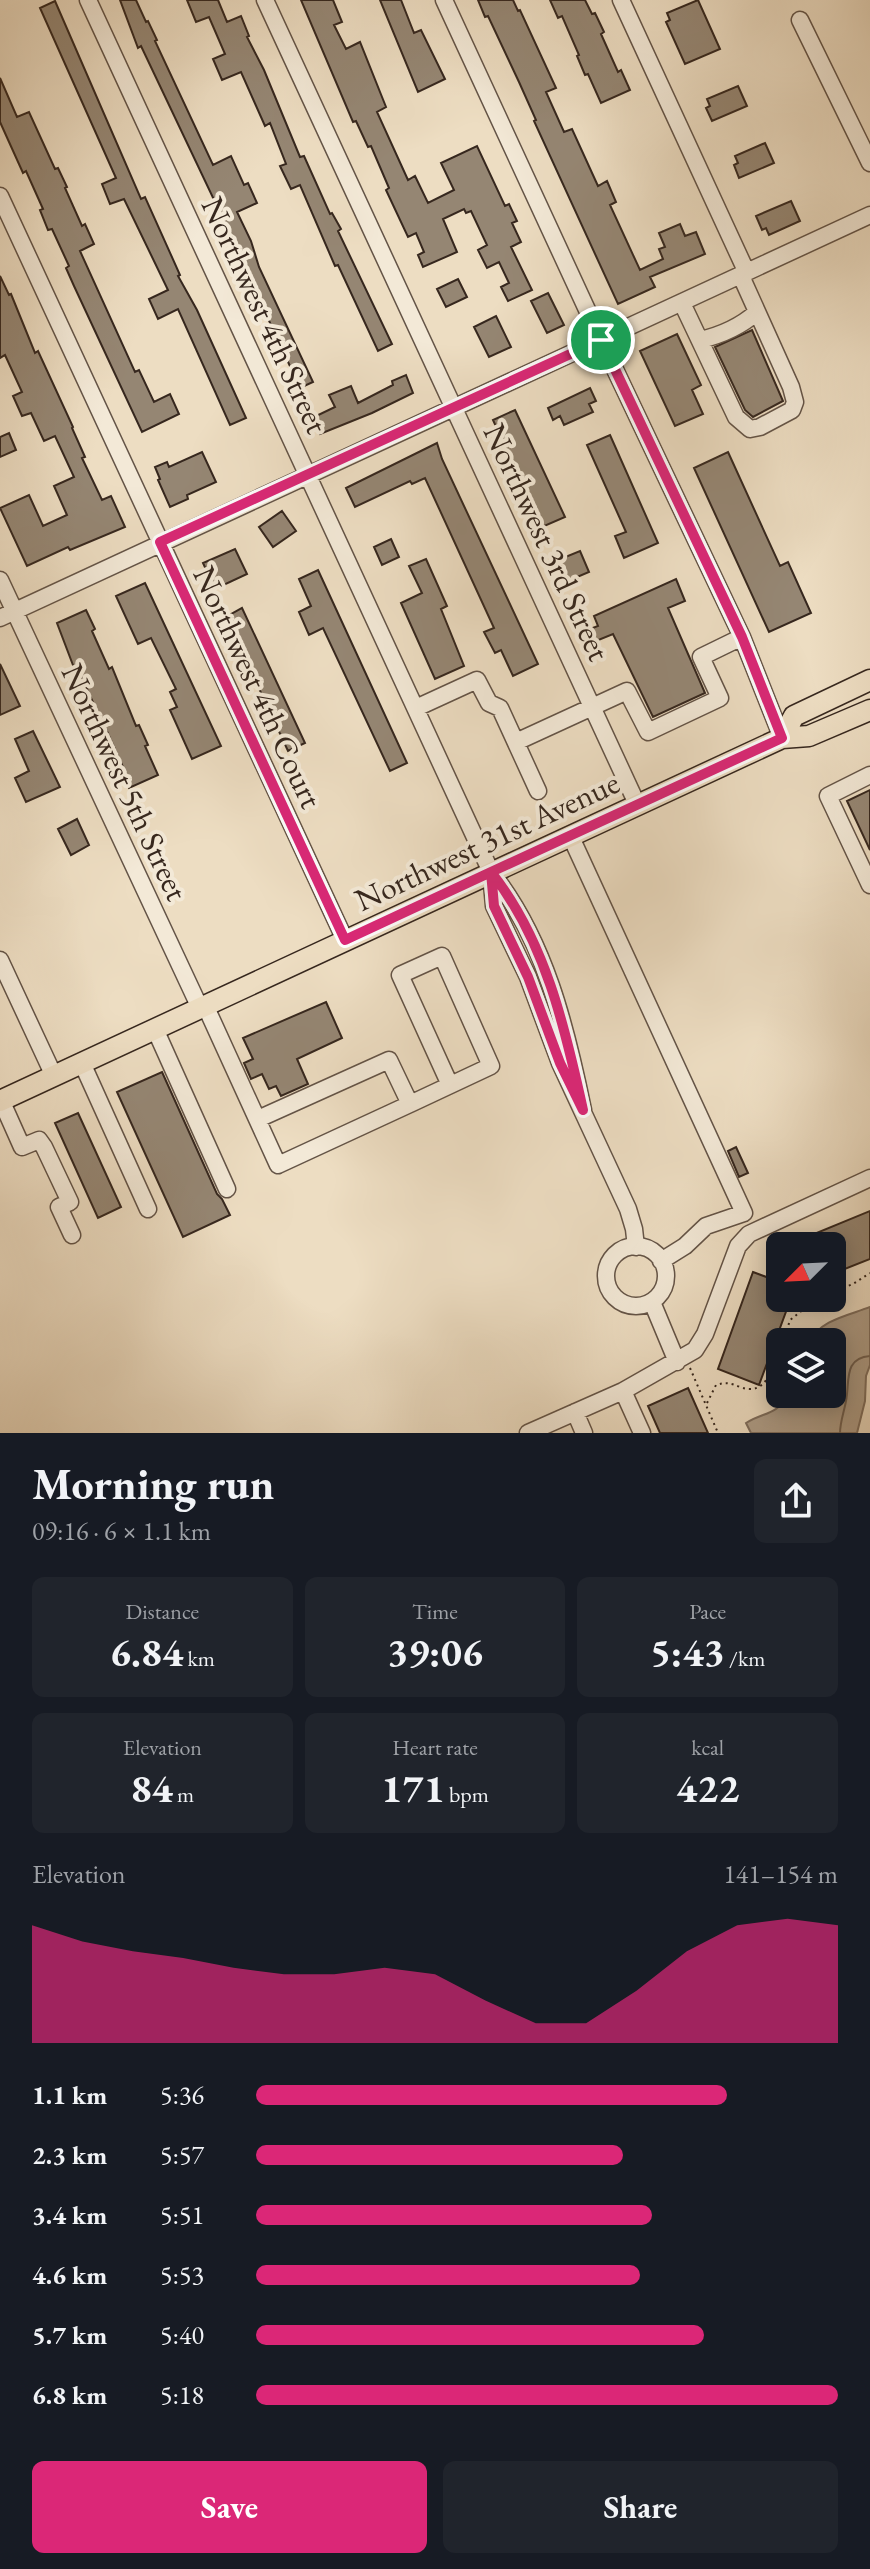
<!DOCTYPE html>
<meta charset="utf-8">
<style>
:root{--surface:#171b24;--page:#20242c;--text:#f1f3f6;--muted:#9ea1a6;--accent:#db2777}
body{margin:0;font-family:"EB Garamond",serif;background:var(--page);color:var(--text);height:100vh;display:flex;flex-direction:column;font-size:30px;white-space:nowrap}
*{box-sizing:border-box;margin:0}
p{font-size:26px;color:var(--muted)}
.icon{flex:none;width:44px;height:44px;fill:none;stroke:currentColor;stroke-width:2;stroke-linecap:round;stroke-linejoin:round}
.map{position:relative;height:1433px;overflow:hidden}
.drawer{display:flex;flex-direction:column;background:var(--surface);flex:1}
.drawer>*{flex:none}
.needle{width:52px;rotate:246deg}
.tools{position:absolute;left:766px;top:1232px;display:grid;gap:16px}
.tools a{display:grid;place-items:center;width:80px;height:80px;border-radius:12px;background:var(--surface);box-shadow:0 4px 20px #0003;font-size:40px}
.pin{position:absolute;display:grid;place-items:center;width:68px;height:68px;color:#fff;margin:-34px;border:4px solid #fff;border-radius:50%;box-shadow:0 2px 8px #0007}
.round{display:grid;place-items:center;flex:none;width:84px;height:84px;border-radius:12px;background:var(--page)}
.head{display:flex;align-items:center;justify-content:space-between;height:136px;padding:0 32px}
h1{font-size:44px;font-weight:700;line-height:60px}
.figures{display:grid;grid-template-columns:repeat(3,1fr);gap:12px;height:136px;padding:8px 32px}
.figures div{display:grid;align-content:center;border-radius:12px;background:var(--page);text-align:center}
.figures b{font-size:40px;font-weight:700}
.figures small{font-size:22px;font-weight:400}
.figures p{font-size:22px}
.chart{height:224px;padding:16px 32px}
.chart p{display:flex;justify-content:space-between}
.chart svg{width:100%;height:144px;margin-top:8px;fill:var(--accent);opacity:.7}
.cta{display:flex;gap:16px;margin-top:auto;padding:16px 32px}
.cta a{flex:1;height:92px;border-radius:12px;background:var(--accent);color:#fff;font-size:32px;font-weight:700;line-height:92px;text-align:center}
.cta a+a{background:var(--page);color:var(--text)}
ul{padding:0 32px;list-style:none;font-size:26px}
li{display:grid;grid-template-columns:128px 96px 1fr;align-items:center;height:60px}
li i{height:20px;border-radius:10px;background:var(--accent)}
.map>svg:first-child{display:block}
.water{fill:#af9f8a;stroke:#7f6f5f;stroke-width:2}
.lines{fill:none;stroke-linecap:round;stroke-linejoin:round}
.shore{stroke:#726354;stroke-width:2}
.building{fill:#958673;stroke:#36271e;stroke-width:2}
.minor-casing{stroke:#645447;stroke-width:19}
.major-casing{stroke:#36271e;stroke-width:23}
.path{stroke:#36271e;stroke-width:2;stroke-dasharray:2 4;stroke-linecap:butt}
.minor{stroke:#f3e9d7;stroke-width:16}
.major{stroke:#edddc2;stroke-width:20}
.route-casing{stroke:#fff;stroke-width:16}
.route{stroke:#db2777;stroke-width:10}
.labels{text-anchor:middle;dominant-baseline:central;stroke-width:8;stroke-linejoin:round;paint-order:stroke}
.street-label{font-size:32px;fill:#36271e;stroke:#f3e9d7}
</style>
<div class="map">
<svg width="870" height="1433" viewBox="0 0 870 1433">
<rect width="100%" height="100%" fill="#edddc2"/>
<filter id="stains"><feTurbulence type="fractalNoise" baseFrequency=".0025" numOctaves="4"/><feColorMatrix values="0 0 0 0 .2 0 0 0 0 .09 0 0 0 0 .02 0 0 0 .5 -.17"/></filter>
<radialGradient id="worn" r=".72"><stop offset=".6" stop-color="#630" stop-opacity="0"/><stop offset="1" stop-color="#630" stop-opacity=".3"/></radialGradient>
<path class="water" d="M870,1307V1365L866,1376L865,1401L857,1433H751L746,1423C765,1411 774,1417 790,1394H832V1342H810C819,1320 850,1315 870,1307Z"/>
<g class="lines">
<path class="shore" d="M840,1433C840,1422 844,1412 846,1401C850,1382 843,1358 870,1356"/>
</g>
<path class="building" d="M120,0H136L146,22L148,21L157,40L155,41L213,165L231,156L244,185L248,183L257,203L237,212L251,241L259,267L313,382L300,388L260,301L256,303L248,286L251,284L224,226L226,225L141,46L138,48Z
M187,0H218L227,22L241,16L249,36L247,37L264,70L300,157L304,156L330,214L332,213L341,229L338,231L392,344L378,351L338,265L335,266L300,185L291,189L280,166L286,164L270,123L265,126L241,72L222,80L213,59L225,54L209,17L196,22Z
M301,0H333L342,22L334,25L346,49L360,42L386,107L377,112L408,180L415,176L428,203L454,190L441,163L477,146L505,206L509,204L517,221L512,223L521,242L511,247L532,290L508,301L501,287L509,283L499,262L487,268L478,250L487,245L471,211L466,213L464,209L443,219L457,252L423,267L418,255L424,252L416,233L408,237L386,190L389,188L371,146L368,147L356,121L353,122Z
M380,0H401L414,33L421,30L445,79L418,92Z
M478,0H513L518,11L520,10L556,88L546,92L564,132L572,129L598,186L607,181L616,202L610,205L640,270L663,259L659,249L665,247L659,233L680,224L685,236L696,232L705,254L650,277L655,287L618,304L534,121L536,120L519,82L488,16L485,17Z
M550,0H585L592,14L595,13L604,32L601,34L618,72L621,70L630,90L601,103L588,74L585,75L577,56L579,55L562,16L558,18Z
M698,0L720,49L685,64L666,22L670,20L667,13Z
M55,1L141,199L145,197L180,275L178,276L197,310L246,418L230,425L178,309L158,319L149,299L168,290L124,199L110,204L102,184L116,178L40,8Z
M0,78L17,117L29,112L55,169L58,168L67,187L65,188L82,226L85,224L94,244L80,251L135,372L139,370L154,402L170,394L179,414L142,432L74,286L66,268L69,266L52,229L48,230L40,210L43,209L26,171L23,173L0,122Z
M738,86L747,106L712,121L706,108L710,106L707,99Z
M765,143L774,163L739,178L734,165L738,163L735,156Z
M791,201L800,221L769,235L766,228L762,230L756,216Z
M0,276L9,295L11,294L35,353L38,351L73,427L72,428L85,457L82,458L102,500L111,496L125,527L70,550L68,547L27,566L0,508L29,495L43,526L67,515L54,486L74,477L55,436L44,441L31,413L22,416L13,396L22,392L5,355L0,358Z
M458,279L467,297L446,307L437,289Z
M548,293L564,325L547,333L531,301Z
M496,316L511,347L489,357L474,327Z
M752,330L783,401L753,417L745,410L715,347Z
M677,334L701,385L692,390L703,414L675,426L640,351Z
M406,375L413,393L372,413L320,434L312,418L335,407L329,395L351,386L358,403L393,385L392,381Z
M590,388L596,401L589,404L593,412L564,425L560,416L553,420L548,408Z
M515,410L565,517L542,527L493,420Z
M9,433L16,450L0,457V437Z
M610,435L658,543L624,558L615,536L626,532L587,445Z
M437,443L442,459L538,664L513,676L501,650L495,653L484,632L494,628L425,478L412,484L410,481L355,507L346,488Z
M202,452L216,482L187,495L188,499L170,507L158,480L160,479L155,467L167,462L169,467Z
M728,452L780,566L788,562L811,613L769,632L694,468Z
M282,511L296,531L273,547L259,527Z
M391,539L399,557L382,565L374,547Z
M235,549L247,574L215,589L203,563Z
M580,551L589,572L577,577L579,581L569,585L558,560Z
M426,559L447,606L441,609L464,666L435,679L401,603L422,593L409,566Z
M318,570L407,763L390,771L323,628L309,635L299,612L311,606L299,579Z
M676,579L685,601L668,608L705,693L653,717L613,634L596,641L590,629L598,626L594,616Z
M145,583L221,746L192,759L170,710L177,707L170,692L176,689L151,638L138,644L116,596Z
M242,608L305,743L288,751L226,617Z
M86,610L95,629L92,631L109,669L112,667L136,726L139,725L148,745L145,746L158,775L129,788L120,768L123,767L106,729L103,730L94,710L96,709L79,671L76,673L57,623Z
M0,664L20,706L0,715Z
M33,731L60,787L26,802L15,778L29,771L15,739Z
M870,790V850L847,801Z
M77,819L89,845L71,855L58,829Z
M326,1002L342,1038L297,1059L308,1084L281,1096L276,1086L269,1089L262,1074L251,1079L244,1063L253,1059L243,1038Z
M162,1072L217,1194L222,1199L230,1215L183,1237L117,1092Z
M78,1113L121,1207L98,1218L55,1123Z
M736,1147L748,1173L739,1177L728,1151Z
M870,1211V1259L832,1274V1246H785Z
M753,1272L780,1282V1298H791L759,1385L718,1369Z
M688,1388L708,1433H660L648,1406Z"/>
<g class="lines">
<defs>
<path id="minor" d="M88,0L491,872C545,940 566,1027 583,1110
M265,0L637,804
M444,0L601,340L742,637L782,738
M621,0L747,273
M800,20L870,163
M0,196L345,940
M682,303L736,417L750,429L760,427L792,410L795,402L791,387L741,276
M700,340C722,335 740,327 757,312
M0,580L200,1008
M0,618L870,215
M416,708L477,680L489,703L500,708L538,791
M516,742L627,691L648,732L720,698L701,657L742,637
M870,775L828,796L870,885
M570,835L744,1213L706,1226L685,1246L661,1261
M491,873L494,906L528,977L560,1063L628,1209L634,1229L636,1247
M0,960L54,1076
M205,1005L278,1165L410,1104L389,1060L258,1119
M155,1029L227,1189
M82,1063L148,1209
M1,1100L22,1147L39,1140L44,1147L70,1202L59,1207L72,1235
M410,1104L491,1066L442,956L400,975L450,1085
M606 1276a30 30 0 1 1 60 0a30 30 0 1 1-60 0Z
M652,1302L677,1362
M623,1391L642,1433
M575,1412L584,1433
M528,1433L623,1391L695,1350L705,1334L738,1246L749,1234L870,1178"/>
<path id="major" d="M782,738L794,716L870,680
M0,1101L782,738L809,736L870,710"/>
</defs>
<use href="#minor" class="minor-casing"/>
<use href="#major" class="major-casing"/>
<path class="path" d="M832,1292L853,1284L870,1273
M783,1342L790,1320L818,1298
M690,1368L718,1433
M707,1403L716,1385C725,1382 731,1383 740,1387C766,1397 772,1369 780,1350"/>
<use href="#minor" class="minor"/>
<use href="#major" class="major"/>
</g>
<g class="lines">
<defs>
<path id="route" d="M601,340L160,542L345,940L491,872L494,906L528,977L560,1063L583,1110C565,1027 545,940 491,872L782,738L742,637L601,340"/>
</defs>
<use href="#route" class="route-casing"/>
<use href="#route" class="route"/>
</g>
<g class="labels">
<g class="street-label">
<text transform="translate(265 315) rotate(65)">Northwest 4th Street</text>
<text transform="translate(547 542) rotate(65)">Northwest 3rd Street</text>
<text transform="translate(258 687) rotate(65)">Northwest 4th Court</text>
<text transform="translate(125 782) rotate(65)">Northwest 5th Street</text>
<text transform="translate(487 841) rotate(-25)">Northwest 31st Avenue</text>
</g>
</g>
<rect width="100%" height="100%" filter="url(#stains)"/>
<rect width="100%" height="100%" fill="url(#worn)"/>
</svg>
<div class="tools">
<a><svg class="needle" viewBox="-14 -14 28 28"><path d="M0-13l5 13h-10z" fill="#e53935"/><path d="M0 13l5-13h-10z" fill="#9ea1a6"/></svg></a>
<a><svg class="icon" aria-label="layers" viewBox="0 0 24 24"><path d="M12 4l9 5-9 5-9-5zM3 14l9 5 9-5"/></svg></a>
</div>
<div class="pin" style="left:601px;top:340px;background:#1e9e55"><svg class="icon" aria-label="arrive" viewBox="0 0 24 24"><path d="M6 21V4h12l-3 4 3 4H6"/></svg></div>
</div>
<section class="drawer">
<div class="head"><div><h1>Morning run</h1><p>09:16 · 6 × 1.1 km</p></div><a class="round"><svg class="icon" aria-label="share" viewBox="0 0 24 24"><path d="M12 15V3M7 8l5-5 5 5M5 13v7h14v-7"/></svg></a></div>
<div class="figures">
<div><p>Distance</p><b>6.84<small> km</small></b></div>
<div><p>Time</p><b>39:06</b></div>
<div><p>Pace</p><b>5:43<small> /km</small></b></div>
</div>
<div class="figures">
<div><p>Elevation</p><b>84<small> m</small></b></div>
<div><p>Heart rate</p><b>171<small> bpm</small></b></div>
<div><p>kcal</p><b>422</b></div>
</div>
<div class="chart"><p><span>Elevation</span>141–154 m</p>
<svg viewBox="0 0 160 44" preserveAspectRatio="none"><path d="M0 44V8L10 13L20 16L30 18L40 21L50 23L60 23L70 21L80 23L90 31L100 38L110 38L120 28L130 16L140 8L150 6L160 8V44z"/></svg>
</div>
<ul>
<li><b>1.1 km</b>5:36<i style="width:81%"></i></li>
<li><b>2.3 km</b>5:57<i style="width:63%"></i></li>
<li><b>3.4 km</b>5:51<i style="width:68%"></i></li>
<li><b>4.6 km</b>5:53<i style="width:66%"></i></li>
<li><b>5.7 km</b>5:40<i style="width:77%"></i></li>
<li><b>6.8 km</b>5:18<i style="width:100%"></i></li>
</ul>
<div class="cta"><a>Save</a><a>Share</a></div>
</section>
